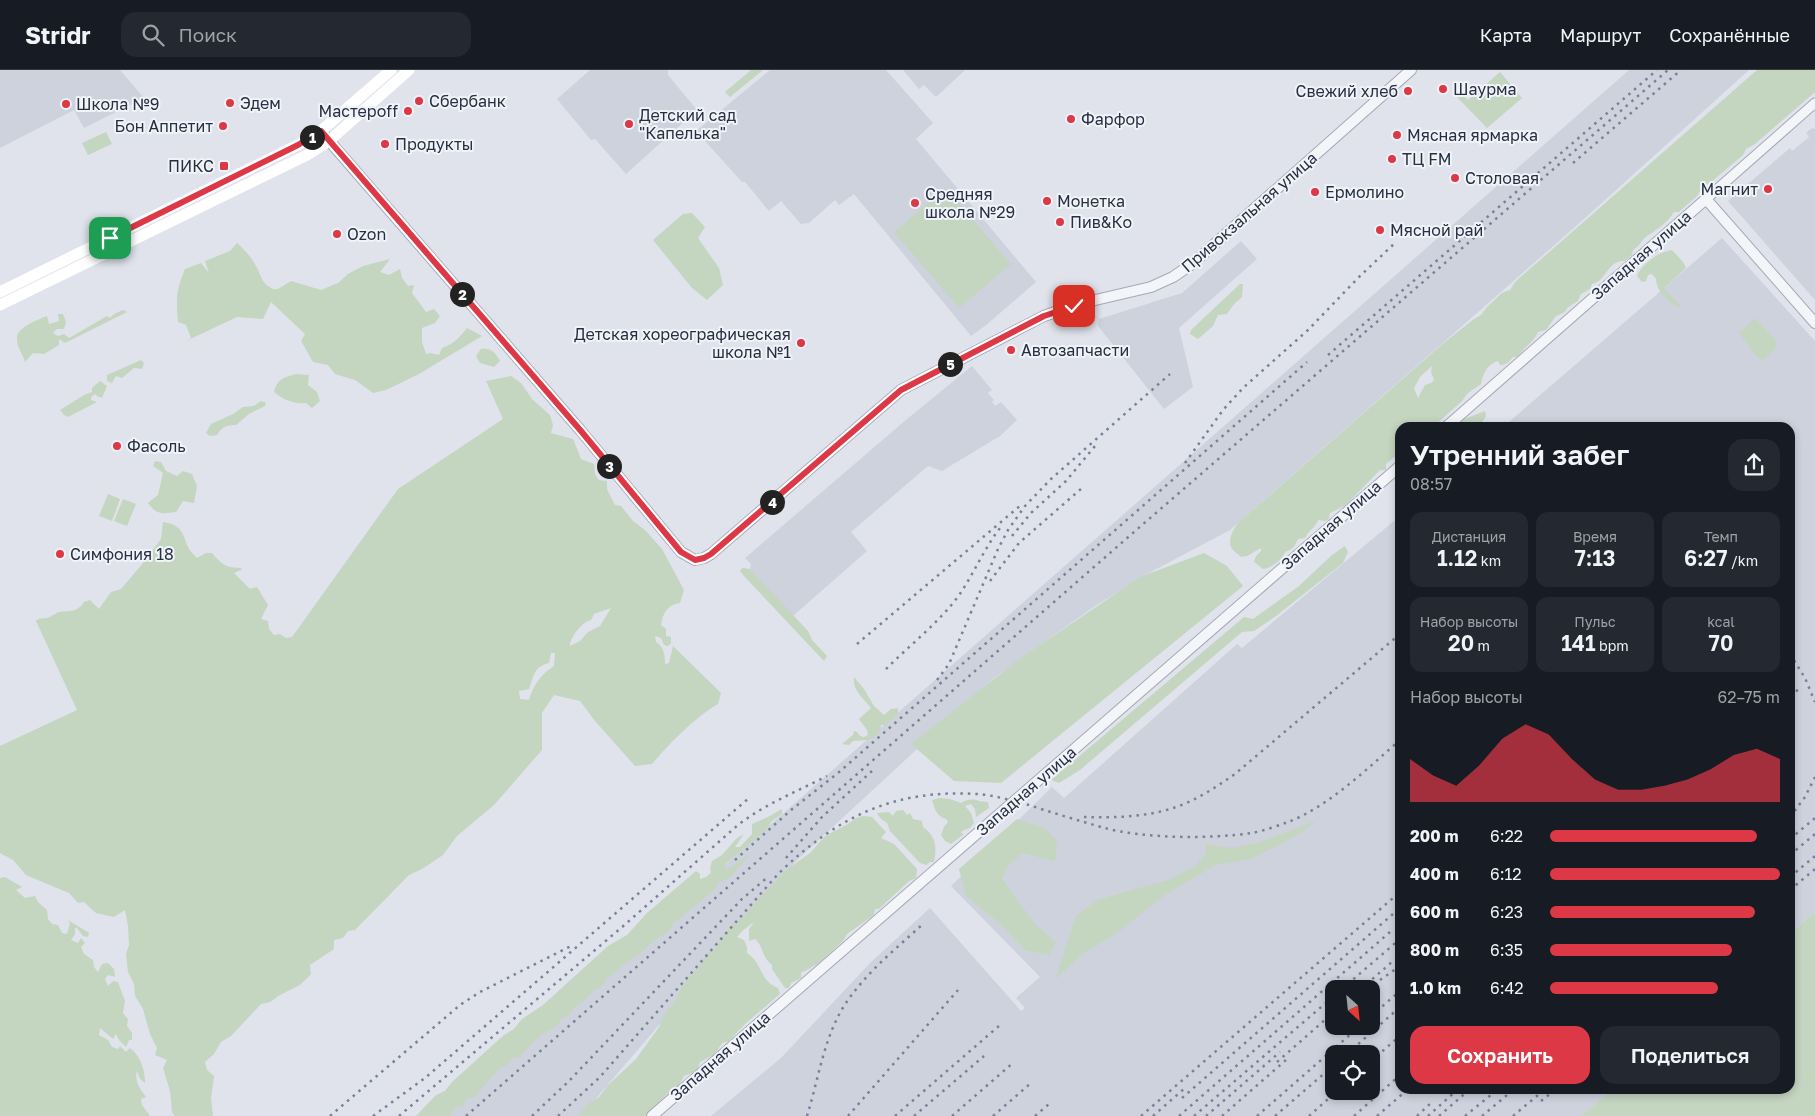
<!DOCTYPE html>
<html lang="ru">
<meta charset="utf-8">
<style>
:root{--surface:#171b24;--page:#242831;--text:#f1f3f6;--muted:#9ea1a6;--line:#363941;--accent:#dd3846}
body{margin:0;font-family:"Golos Text",sans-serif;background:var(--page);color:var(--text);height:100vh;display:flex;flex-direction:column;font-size:19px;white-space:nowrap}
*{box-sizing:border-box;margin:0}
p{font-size:16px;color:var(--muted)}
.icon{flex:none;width:28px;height:28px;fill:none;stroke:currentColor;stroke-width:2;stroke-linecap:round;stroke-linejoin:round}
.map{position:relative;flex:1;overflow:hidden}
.details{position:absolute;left:1395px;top:352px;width:400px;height:672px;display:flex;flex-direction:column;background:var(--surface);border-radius:15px;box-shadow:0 2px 8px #0003}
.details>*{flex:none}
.needle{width:32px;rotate:153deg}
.tools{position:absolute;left:1325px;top:910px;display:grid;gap:10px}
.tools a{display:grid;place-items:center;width:55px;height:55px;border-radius:10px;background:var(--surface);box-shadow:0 2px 8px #0003;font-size:25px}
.pin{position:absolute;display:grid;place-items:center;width:42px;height:42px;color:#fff;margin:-21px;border-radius:10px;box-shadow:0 2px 8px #0006}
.km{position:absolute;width:25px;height:25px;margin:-12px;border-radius:50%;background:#222;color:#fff;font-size:14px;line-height:25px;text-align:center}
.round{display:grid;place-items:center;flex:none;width:52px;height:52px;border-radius:15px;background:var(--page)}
.overview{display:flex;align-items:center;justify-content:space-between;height:85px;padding:0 15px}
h1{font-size:28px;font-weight:600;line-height:38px}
.figures{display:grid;grid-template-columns:repeat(3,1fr);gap:8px;height:85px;padding:5px 15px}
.figures div{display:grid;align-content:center;border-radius:12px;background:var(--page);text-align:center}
.figures b{font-size:21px;font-weight:600}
.figures small{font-size:14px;font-weight:400}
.figures p{font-size:14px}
.chart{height:140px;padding:10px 15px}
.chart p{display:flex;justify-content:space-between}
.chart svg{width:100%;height:90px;margin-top:5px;fill:var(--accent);opacity:.7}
.action{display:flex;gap:10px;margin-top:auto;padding:10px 15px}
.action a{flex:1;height:58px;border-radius:15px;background:var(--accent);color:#fff;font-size:20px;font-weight:600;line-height:58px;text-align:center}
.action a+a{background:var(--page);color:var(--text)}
ul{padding:0 15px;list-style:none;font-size:16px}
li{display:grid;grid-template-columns:80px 60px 1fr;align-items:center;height:38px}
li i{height:12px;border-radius:6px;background:var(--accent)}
header{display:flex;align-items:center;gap:30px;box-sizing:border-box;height:70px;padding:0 25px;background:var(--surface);border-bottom:1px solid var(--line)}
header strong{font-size:24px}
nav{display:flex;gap:28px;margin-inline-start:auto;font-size:18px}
.search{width:350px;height:45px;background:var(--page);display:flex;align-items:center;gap:12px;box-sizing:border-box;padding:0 18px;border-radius:15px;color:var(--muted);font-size:19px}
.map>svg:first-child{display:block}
.built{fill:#ced2dd;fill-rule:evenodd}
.green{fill:#c4d5c0;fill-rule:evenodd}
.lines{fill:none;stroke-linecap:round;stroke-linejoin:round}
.minor-casing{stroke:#a5a9b6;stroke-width:11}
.tertiary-casing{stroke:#a5a9b6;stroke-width:12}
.minor{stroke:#f3f5f8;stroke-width:9}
.tertiary{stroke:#f3f5f8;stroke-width:10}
.secondary{stroke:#fff;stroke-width:11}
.rail{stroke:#788196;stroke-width:2.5;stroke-dasharray:2.5 5;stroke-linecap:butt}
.route-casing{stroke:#fff;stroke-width:10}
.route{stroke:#dd3846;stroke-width:6}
.poi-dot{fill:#dd3846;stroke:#f0f3f8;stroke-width:2}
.labels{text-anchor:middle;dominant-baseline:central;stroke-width:4;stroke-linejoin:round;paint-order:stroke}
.poi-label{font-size:16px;fill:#272f44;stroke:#f0f3f8;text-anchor:start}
.street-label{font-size:16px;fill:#272f44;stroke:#f0f3f8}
</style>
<header>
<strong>Stridr</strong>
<div class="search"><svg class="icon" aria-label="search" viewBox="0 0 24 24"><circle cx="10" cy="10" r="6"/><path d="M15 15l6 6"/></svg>Поиск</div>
<nav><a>Карта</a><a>Маршрут</a><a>Сохранённые</a></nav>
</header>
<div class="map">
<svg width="1815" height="1046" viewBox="0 0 1815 1046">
<rect width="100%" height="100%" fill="#e0e3eb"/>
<path class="built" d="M0,0H120L144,28L84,58L74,40L0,78Z
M590,0H668V5L697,40L626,104L595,69L591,70L557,29Z
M770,0H886L933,53L916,69L1036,212L985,256L971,266L854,124L839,135L835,130L809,153L801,154L781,131L769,141L745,112H742L696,61Z
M903,0H965L936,27L924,15L919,19Z
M1629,0H1749L1584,149L1230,460L1147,504L1095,536L994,608L797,790L744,856L581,1046H439Z
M1812,58L1815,59V230L1728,131L1790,78L1792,81L1809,67L1806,63Z
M1722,168L1815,271V842L1790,864V358H1502Z
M1241,171L1257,189L1179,258L1193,317L1164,339L1098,256L1099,249L1182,223Z
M972,296L992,320L988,323L994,330L992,332L995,336L1001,332L1017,350L1000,366L942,401L928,396L851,462L867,481L793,546L750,499L751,494L745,488L907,349Z
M1400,446V1020H1611L1581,1046H711L781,988L872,891L930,838L1021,941L1025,938L1016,928L1040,907L951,816L1052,717L1064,728L1237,574L1242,578ZM1334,919H1371V956H1334ZM1334,984H1371V1021H1334Z"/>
<path class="green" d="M751,0H763L730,27L725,22Z
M1757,0H1815V22L1755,74L1746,79L1743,85L1710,113L1702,118L1697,126L1679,142H1674C1667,153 1658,159 1647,166C1642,169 1641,175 1633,180L1632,185L1625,191C1607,190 1608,210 1592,214L1590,219L1581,224L1578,231L1567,238L1565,242L1556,246L1546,260L1538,262C1534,272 1523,278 1518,287H1513C1509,292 1506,295 1500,295L1498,291C1487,294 1483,304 1481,314L1468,323L1462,331L1433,357L1400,358V382L1386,394V400H1380L1346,435L1330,443L1329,449L1325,451L1318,450C1316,457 1308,461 1305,468L1298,469C1294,476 1294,479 1285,482C1282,490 1271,498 1263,499L1254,492L1256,486L1261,481V478L1247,486L1241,487C1238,484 1233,481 1231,477C1228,470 1233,459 1238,453L1446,271L1474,249L1481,245L1487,237L1502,223L1510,220L1515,212ZM1432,296L1431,302L1434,310L1431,313L1425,315L1418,328L1414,318L1420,307Z
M1500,2L1522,28L1487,58L1457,27L1461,23L1468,30Z
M106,62L112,74L88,85L82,73Z
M945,118L1011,194L959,238L894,162Z
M692,143L705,157L698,168L719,198L723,215L707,230L692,218L653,170L683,144Z
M237,173C245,180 252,188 257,198C262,208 262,214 273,219H278L291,211L321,220L338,213L348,204L363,196L390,189L380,202L389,205L400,199L402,208L408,216L414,215L412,223L426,242L434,239L440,246L435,253L422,258V272L426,284L430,283L439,285L442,278C454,274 460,267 467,258L482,266L419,304L386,320L373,323L355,310L335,304L328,295L313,292L301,271L305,264L271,232L263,249L237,247L186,271L191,268L186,255L178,252C176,228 176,221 185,199L201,193L209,203L205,191L230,181Z
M1672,180L1683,192L1686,198L1664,218L1682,238C1670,235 1656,221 1656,209L1652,204L1648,205L1646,211L1642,212L1637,206C1641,195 1659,181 1672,180Z
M1240,214H1243L1242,227L1234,234L1227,244L1218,245L1213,256L1198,269L1190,264L1191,260Z
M123,240L127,242L65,273L59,269V275L44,284L33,283L25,292C23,284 17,278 17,269C16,257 38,250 47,246L49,254L59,251L58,244H63L66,252L64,259H57L53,263L58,266L64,264L69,268L107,246L110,248L114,244Z
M1755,248L1776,270L1777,276L1771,283L1763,290L1757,287L1739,263Z
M481,279C491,278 495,282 500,291L494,297L480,293L476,286Z
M141,290L144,293L142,299L134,298L122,308L116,306L112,313L107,311V305Z
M296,304L309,305L308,315L317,322L320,331L312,338L306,333C294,334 283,330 274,322C278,308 283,308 296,304Z
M511,306L521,313L532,329L550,345L553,355L551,363L573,369L581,389L594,394L595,404L599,410L607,411V419L615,435L621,436L633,451L645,460L662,479L684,520L680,533C667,535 663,543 661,555L666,559V566L671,567V573L668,576L664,575L661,568L655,566L656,572C664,577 665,585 665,594L669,593L673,576L721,623L718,634C694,648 670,673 652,694L635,696L595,651L580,631L554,625L542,643V680L494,735L457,766L443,785L422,799L409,805L355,860L348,861L343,868L334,870V879L310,895L311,904L300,915L280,925L270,932L261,934L231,966L221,972L214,984L205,992L207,1000L214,1006L211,1028L213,1046H175L172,1042L170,1021L163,998L167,990L155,985L157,978L150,964L143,939L135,926L134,914L128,902L126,884L129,875L128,856L125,840L114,847L96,843L84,832L78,833L69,823L26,805L13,790L0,783V676L77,640L36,551C41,547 42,549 47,548C52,547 50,546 55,544C66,538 75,546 84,532L90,530L99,539L111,522L121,519L143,493L161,469L163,452C180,455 182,460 187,475C189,480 193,484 197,488L206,483H212C217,489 222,495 230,497C235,498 238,497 243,499L234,503L250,519L257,517L268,535L261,549L268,551L269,559L274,565L280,564L286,568L292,567L398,419L503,349L486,311ZM611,538L600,556L588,562L580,571L570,576C570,567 582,552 591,550L594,544ZM551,583H555L554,596C541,604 533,616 529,630L520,629L519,621L529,619C534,606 534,596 549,593Z
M100,311L107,316L102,328L97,326L95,324L91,327V330L97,332L68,347L64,345L60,340L84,325L92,322V318Z
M261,331L266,333L265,336L249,344L236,355C226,355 222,357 217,365L210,366L206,363L211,354L233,344L243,337L254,336Z
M1485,341L1486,346L1479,357H1455L1462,350Z
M155,391L161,392L166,401L177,406L183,401L192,404L197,416L194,433L183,431L176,442C162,444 157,445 148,433L158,425L163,403L153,396Z
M108,424L120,429L112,451L99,446Z
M123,429L136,434L127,456L114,451Z
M1345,476L1348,482L1343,493L1276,546L1254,561L1242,562L1080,700L1059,713L1051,710L1244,547L1253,549L1299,516L1332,485Z
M1204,483L1227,496L1243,516L1001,713L954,711L911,674L1018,590L1140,507Z
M742,498L750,499L808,561L812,570L827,586L824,591L744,506L740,501Z
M854,607L864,619L874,636L884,645L891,639L898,638V644L886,655H881C879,672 865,670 853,671L849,675L842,674L853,665L854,661L857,662L860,666L864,667L868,665L867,660L859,649L871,638C863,628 852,620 854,607Z
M939,728L950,729L961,733C974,726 975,732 988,732L989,738L976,747L975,739L971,734L965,736L971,743L974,753L970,758L962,761L961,763L964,764L951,774L945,771L941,765L944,757L948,752L946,749C936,746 935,739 932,730Z
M782,739V744L772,751L765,761L725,794V801L743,788L750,785L729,808L718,813L714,820L673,854L668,862L657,868L645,879L621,897L606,910L601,917L593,921L586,929L575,937L568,946L561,949C558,958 550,960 542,964C538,967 521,984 520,988L514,987L507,995L500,998L473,1028L466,1029L463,1036L456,1037L451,1043V1046H416L436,1025L445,1021L452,1012L504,965L514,959L522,949L543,935L608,876L627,865L647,843L696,801L700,804V809L706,807L711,803L710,798L712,791L722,785L737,768L744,764L735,777H740L752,764V754L766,748Z
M903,740L907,745L910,743L913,749L922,751L923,757C936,766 937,777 934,792H930L926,795L920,793L890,761L887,753L880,748L877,743L889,742L893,746L896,741Z
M863,746L872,747L886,762L881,768L894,774L917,799L916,808L909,811L879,839H875L874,845L847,864L843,871L818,894C811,896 808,901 801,902V908L791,913L789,918H785L772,899V895C761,886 764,877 755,869L749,871V859L754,852L742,861L737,867L744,870L747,877V883C763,893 759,911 778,918L780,924L745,954L729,971L722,973L715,984L700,992L697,1001L684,1006L679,1016L667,1024L645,1046H578L589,1033L599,1027L608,1015L636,989L659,957L663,946L676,929L682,916L699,897L708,883L716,879L719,870L733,853L735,855L785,801L810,783L825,766L848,754L856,748Z
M1017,749L1044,758L1057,770L1055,791L1023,783L1008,795L1002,809L1035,854L1056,872L1049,885L1025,880L998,852L966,826L959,799Z
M1316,751L1301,763L1277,776L1251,789L1215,795L1165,825L1118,862L1083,884L1055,909L1076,846L1097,830L1168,810L1194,797L1206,784V774L1232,778L1259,772Z
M5,807L22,817L16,820L25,828L35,826L38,832L47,840L48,849L52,854L58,855L62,863L67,864L70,853L68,850L89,863L88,867L83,866L77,858H75V864L71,870L78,873L81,868L85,873L81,877L84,884L93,890L94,897L98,902L102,894L108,893L114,899L115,907L108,905L105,909L108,916L113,911L118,912L125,931L123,943L128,949L127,956L132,963V970H129L126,977L119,970L116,964L113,969L100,958L99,965L108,970L112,977L118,979L120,976L126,982L130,978C141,986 145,1001 145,1013L140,1009L137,1001C134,1010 140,1019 146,1027L141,1029L142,1035L150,1046H0V808Z
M1815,842V1046H1581L1611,1020H1790V864Z"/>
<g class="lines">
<defs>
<path id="minor" d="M1706,129L1815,33"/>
<path id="tertiary" d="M325,66L581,361L681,482L695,490L704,488L711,484L901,320L1044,246L1074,235L1151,217L1173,207L1192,194L1411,0
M1445,358L1706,129L1815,253
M652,1046L1400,396"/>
</defs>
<use href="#minor" class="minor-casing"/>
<use href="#tertiary" class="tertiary-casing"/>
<use href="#minor" class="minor"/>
<use href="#tertiary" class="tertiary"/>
<path class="secondary" d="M0,222L298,75L321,61L391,0
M0,235L307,85L329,71L409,0"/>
<path class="rail" d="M1573,93L1681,0
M1328,285L1657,0
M1185,393L1223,340L1243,318L1308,260L1359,207L1396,172
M1012,466L1031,443L1066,411L1095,376
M990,511L1019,473L1082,418
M857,574L1021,435
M1790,584L1805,608L1815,632
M886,599C909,576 937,554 957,528C973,506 983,480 1000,458
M937,610L949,594L998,479L1008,460L1025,436L1051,409L1170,304
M1790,626L1799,619
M1084,747C1117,748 1153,747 1184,734C1203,726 1219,715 1235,704L1400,564
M1790,747L1805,727L1815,707
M1790,769L1815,748
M1790,785L1815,764
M786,788L822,747L872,701
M735,790L791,740L838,703L1307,292
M1790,807L1815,786
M1790,820L1815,799
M1380,910L1400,896
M1342,919L1400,869
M1361,919L1393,891
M1371,946L1400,921
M1347,984L1400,937
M1371,991L1400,966
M1277,992L1334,942
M1182,1028L1393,844
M1541,1031L1555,1020
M330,1046L460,935L480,922L571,876
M373,1046L425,1008L749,728
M399,1046L621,858L738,755C765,734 796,722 827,706
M466,1046L1142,455L1668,0
M532,1046L569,1011L742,829L769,806
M558,1046L600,1007L778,804C837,747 893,719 977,724C994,725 1013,731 1029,735C1053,743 1077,750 1101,757C1143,769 1209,769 1252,763C1263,761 1277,756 1288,752C1328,737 1368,698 1400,670
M807,1046C819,1008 824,964 848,930C869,900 898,877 924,853
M848,1046L958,920
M895,1046L1000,955
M914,1046L984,986
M952,1046L1014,992
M993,1046L1031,1013
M1035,1046L1049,1034
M1141,1046L1400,822
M1153,1046L1185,1018
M1179,1046L1390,862
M1194,1046L1334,926
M1206,1046L1280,982
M1222,1046L1286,990
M1257,1046L1360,956
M1275,1046L1334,995
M1309,1046L1337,1021
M1354,1046L1400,1005
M1377,1046L1407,1020
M1417,1046L1432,1032
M1428,1046L1457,1020
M1439,1046L1469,1020
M1465,1046L1497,1020
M1482,1046L1513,1020
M1513,1046L1544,1020"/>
</g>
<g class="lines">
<defs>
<path id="route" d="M110,168L298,75L321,61L581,361L681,482L695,490L704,488L711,484L901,320L1044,246L1074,236"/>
</defs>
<use href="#route" class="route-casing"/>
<use href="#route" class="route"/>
</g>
<g class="poi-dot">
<circle cx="1443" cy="19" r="5"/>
<circle cx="1408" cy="21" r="5"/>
<circle cx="419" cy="31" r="5"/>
<circle cx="230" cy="33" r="5"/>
<circle cx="66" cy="34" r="5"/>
<circle cx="408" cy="41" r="5"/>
<circle cx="1071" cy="49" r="5"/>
<circle cx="629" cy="54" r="5"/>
<circle cx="223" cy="56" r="5"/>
<circle cx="1397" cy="65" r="5"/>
<circle cx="385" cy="74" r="5"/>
<circle cx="1392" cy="89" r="5"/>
<rect x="219" y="91" width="10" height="10" rx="2.5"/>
<circle cx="1455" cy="108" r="5"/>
<circle cx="1768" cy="119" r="5"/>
<circle cx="1315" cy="122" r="5"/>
<circle cx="1047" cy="131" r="5"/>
<circle cx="915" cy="133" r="5"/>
<circle cx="1060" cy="152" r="5"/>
<circle cx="1380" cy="160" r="5"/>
<circle cx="337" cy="164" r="5"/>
<circle cx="801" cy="273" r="5"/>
<circle cx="1011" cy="280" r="5"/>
<circle cx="117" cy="376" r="5"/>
<circle cx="60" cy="484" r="5"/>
</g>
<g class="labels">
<g class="poi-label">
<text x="1453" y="19">Шаурма</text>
<text x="1398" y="21" text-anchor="end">Свежий хлеб</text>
<text x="429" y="31">Сбербанк</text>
<text x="240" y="33">Эдем</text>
<text x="76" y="34">Школа №9</text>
<text x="398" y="41" text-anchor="end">Мастерoff</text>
<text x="639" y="45">Детский сад<tspan x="639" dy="18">"Капелька"</tspan></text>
<text x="1081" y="49">Фарфор</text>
<text x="213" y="56" text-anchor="end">Бон Аппетит</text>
<text x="1407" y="65">Мясная ярмарка</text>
<text x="395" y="74">Продукты</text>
<text x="1402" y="89">ТЦ FM</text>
<text x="214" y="96" text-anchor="end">ПИКС</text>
<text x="1465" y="108">Столовая</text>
<text x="1758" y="119" text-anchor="end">Магнит</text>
<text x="1325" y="122">Ермолино</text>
<text x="925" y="124">Средняя<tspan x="925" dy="18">школа №29</tspan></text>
<text x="1057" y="131">Монетка</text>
<text x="1070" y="152">Пив&amp;Ко</text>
<text x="1390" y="160">Мясной рай</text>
<text x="347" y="164">Ozon</text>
<text x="791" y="264" text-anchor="end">Детская хореографическая<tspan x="791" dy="18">школа №1</tspan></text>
<text x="1021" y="280">Автозапчасти</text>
<text x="127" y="376">Фасоль</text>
<text x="70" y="484">Симфония 18</text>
</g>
<g class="street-label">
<text transform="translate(1249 142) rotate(-41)">Привокзальная улица</text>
<text transform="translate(1641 185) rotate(-41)">Западная улица</text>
<text transform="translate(1331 455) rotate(-41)">Западная улица</text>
<text transform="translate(1026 721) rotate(-41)">Западная улица</text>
<text transform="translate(720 986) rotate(-41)">Западная улица</text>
</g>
</g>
</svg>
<div class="tools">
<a><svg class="needle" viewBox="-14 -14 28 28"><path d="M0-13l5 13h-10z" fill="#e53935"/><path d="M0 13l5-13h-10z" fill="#9ea1a6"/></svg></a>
<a><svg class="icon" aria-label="locate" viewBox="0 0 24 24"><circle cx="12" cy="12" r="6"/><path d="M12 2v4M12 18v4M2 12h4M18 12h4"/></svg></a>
</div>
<div class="pin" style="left:110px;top:168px;background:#1e9e55"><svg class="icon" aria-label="arrive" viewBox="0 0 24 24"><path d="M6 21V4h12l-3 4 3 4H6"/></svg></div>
<div class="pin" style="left:1074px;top:236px;background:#d93025"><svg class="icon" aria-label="check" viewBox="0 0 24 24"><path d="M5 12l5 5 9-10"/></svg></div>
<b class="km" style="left:312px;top:67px">1</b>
<b class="km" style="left:462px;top:224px">2</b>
<b class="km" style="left:609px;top:396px">3</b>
<b class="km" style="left:772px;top:432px">4</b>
<b class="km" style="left:950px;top:294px">5</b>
<section class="details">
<div class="overview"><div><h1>Утренний забег</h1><p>08:57</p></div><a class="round"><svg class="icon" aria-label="share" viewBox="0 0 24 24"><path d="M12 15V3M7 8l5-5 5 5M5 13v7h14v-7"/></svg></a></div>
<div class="figures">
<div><p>Дистанция</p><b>1.12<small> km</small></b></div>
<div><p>Время</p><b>7:13</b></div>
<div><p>Темп</p><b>6:27<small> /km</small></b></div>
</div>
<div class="figures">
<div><p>Набор высоты</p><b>20<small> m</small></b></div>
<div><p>Пульс</p><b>141<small> bpm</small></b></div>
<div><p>kcal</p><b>70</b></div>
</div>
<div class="chart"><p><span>Набор высоты</span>62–75 m</p>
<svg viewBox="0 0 160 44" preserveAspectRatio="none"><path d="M0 44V23L10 31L20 36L30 26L40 13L50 6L60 11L70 23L80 33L90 38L100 38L110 36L120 33L130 28L140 21L150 18L160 23V44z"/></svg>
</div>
<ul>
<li><b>200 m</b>6:22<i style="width:90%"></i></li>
<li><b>400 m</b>6:12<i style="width:100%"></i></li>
<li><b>600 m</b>6:23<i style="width:89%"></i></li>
<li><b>800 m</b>6:35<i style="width:79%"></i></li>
<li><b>1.0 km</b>6:42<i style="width:73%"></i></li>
</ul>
<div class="action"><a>Сохранить</a><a>Поделиться</a></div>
</section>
</div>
